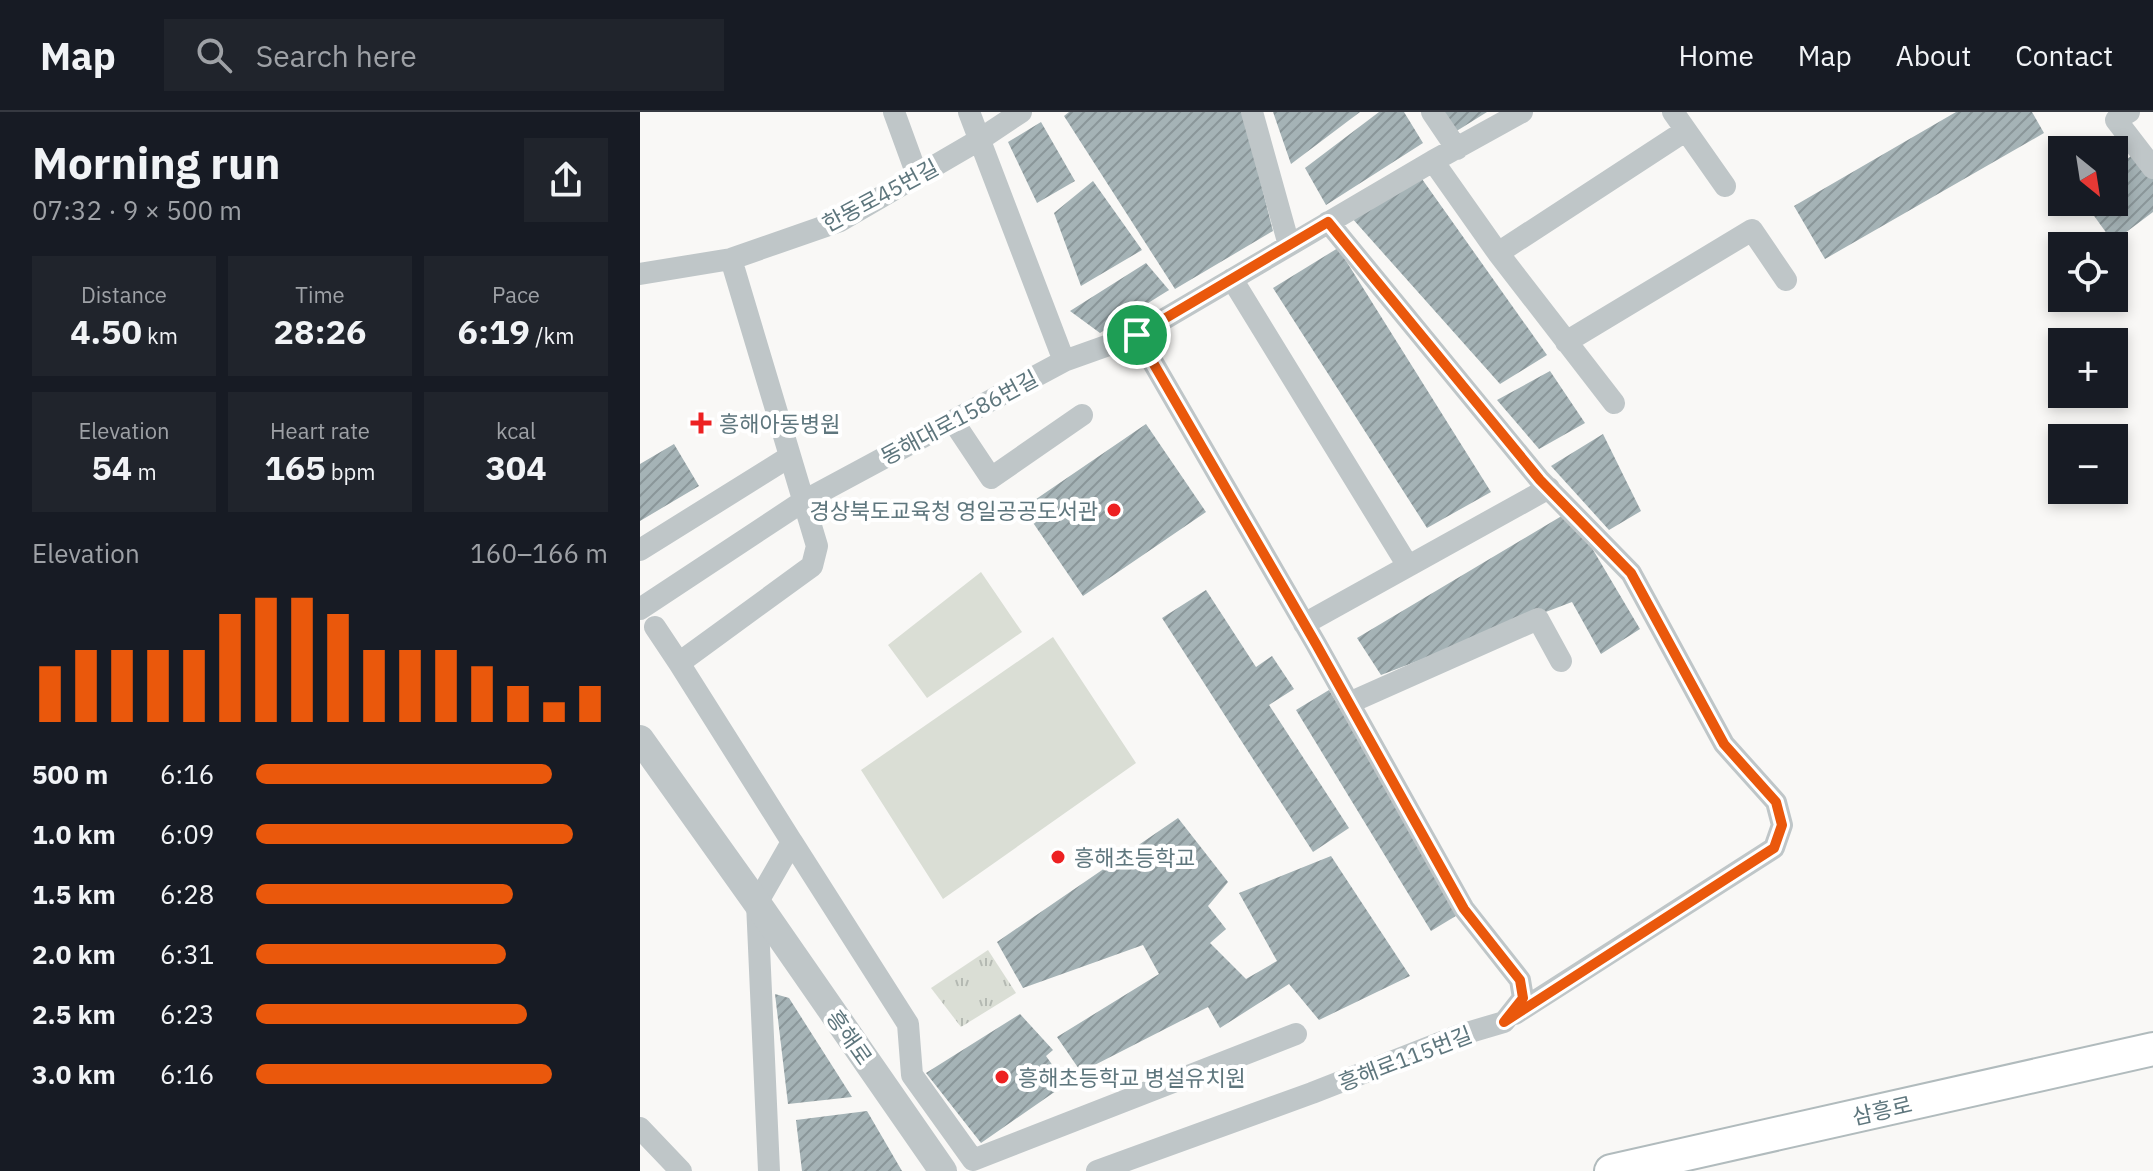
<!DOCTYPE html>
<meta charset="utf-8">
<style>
:root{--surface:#171b24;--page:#20242c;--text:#f1f3f6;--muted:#9ea1a6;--line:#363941;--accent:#ea580c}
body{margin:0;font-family:"IBM Plex Sans","Noto Sans KR",sans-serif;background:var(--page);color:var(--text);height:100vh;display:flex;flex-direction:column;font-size:30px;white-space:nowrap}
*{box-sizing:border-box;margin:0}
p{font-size:26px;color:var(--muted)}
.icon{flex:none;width:44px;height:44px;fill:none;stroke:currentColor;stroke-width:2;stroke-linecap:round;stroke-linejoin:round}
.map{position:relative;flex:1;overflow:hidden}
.drawer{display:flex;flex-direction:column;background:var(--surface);width:640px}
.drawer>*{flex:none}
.needle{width:52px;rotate:150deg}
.fabs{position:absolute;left:1408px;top:24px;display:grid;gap:16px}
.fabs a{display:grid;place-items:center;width:80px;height:80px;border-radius:0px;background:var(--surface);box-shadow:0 4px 12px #0003;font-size:40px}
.pin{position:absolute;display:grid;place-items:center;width:68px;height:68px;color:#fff;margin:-34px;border:4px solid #fff;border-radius:50%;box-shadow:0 2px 8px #0007}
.round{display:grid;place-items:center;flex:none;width:84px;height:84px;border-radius:0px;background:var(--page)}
.summary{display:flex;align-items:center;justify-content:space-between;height:136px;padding:0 32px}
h1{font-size:44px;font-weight:700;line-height:60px}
.figures{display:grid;grid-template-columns:repeat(3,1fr);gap:12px;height:136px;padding:8px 32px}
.figures div{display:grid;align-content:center;border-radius:0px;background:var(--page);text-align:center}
.figures b{font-size:34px;font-weight:700}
.figures small{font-size:22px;font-weight:400}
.figures p{font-size:22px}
.chart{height:224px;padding:16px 32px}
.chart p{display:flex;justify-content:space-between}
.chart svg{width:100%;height:144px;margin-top:8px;stroke:var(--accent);stroke-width:6}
ul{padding:0 32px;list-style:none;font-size:26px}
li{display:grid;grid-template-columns:128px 96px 1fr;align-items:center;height:60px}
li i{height:20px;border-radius:10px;background:var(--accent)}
header{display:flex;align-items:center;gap:48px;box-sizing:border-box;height:112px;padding:0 40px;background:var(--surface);border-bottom:2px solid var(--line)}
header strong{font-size:38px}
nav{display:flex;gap:44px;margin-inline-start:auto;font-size:28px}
.search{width:560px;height:72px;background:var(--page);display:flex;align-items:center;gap:20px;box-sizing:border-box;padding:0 28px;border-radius:0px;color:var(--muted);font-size:30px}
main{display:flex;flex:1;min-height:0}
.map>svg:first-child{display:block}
.park{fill:url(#park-tufts)}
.garden{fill:#daded5}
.building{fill:url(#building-hatch)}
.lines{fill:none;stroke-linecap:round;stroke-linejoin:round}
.secondary-casing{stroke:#b1bbbd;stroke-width:36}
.minor{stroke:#bfc6c8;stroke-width:22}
.tertiary{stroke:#bfc6c8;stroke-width:28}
.secondary{stroke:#fff;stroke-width:32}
.route-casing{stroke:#fff;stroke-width:16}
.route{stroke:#ea580c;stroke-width:10}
.poi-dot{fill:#ed2122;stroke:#fff;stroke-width:3}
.labels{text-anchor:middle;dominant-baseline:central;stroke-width:8;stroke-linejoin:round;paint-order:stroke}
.street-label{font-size:22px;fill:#5e767d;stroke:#fff}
.poi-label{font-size:22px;fill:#5e767d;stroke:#fff;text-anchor:start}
</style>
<header>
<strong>Map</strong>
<div class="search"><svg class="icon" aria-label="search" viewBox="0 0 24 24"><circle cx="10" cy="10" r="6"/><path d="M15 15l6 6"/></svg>Search here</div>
<nav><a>Home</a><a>Map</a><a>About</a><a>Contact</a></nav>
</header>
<main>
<section class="drawer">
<div class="summary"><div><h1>Morning run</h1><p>07:32 · 9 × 500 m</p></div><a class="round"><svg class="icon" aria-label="share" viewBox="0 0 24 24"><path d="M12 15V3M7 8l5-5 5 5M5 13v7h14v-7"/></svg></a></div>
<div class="figures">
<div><p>Distance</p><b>4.50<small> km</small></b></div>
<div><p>Time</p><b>28:26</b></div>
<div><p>Pace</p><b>6:19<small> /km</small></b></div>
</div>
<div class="figures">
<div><p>Elevation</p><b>54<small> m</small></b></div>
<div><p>Heart rate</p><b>165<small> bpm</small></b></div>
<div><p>kcal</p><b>304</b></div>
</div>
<div class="chart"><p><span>Elevation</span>160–166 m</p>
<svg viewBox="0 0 160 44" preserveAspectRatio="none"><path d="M5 44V27M15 44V22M25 44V22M35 44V22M45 44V22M55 44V11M65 44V6M75 44V6M85 44V11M95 44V22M105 44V22M115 44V22M125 44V27M135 44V33M145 44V38M155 44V33"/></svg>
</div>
<ul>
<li><b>500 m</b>6:16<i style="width:84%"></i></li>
<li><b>1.0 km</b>6:09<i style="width:90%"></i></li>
<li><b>1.5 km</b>6:28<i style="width:73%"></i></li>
<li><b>2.0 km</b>6:31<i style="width:71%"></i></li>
<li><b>2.5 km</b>6:23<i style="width:77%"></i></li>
<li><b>3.0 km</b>6:16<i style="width:84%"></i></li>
</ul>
</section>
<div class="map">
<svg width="1513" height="1059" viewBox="0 0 1513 1059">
<defs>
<pattern id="park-tufts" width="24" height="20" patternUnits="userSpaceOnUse" patternTransform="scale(2)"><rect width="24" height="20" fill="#daded5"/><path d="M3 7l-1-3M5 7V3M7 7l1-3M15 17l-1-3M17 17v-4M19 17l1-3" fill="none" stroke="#b4b9b2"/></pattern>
<pattern id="building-hatch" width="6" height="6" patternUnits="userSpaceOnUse" patternTransform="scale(2)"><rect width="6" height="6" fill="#a5b3b6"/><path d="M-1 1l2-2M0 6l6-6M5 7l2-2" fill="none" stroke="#8a9699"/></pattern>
</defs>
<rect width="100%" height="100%" fill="#f9f8f6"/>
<path class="park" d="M348,838L376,881L321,915L291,876Z"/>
<path class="garden" d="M341,460L382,520L287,586L248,533Z
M413,525L496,651L303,787L221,658Z"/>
<path class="building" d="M429,0H603L633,119L535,177L424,4Z
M633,0H720L651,52Z
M739,0H764L783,31L686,93L665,56Z
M802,0H847L815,20Z
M1316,0H1392L1404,21L1185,147L1154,94Z
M401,10L435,69L397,91L368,30Z
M1495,41L1513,65V100L1473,130L1444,90H1474V57Z
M782,67L907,243L860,272L711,105Z
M453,69L502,138L441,174L414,101Z
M698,136L851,380L787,416L633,176Z
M506,151L529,178L460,221L430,199Z
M910,259L945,311L899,337L857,288Z
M506,312L566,400L443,484L383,396Z
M963,322L1001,399L969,418L911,354Z
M34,332L59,374L0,409V352Z
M930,399L1000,517L961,542L932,490L741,563L717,526Z
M566,478L616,555L632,544L654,577L629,593L709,716L673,740L522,506Z
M689,578L824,799L791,819L656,598Z
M538,706L588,770L568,794L586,817L570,831L606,867L637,849L599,781L691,744L770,864L679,908L649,872L580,916L568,895L441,960L417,925L519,862L503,833L383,876L357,830Z
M135,882L149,886L212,985L148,992Z
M380,902L413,938L406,944L426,972L341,1031L286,961Z
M227,999L262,1059H162L156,1008Z"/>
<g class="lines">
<defs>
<path id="secondary" d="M971,1059L1513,937"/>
</defs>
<use href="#secondary" class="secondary-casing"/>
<path class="minor" d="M254,0L277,63
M329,0L424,249
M612,0L649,133
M792,0L817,37
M1033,0L1085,74
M1489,0L1476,8L1513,56
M793,49L858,141L974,291
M688,110L900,368L991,461L1084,632L1136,690L1142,713L1134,736L875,902
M858,141L1045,19
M91,147L177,434L172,454L39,551L152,730L117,791L129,1059
M0,162L91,147L200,109L339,28L381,0
M592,167L768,454
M926,230L1112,118L1146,168
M313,309L351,366L442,303
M0,438L149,345
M0,497L162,390L424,249L497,223L793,49L882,0
M664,512L909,376
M15,515L39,551
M709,591L898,507L921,549
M152,730L268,912L272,963L333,1048L656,922
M0,1016L41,1059
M457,1059L672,981L820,923L864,910L883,886L880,868L824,797L676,532L497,223"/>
<path class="tertiary" d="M0,627L117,791L303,1059"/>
<use href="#secondary" class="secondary"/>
</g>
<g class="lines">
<defs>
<path id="route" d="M688,110L900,368L991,461L1084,632L1136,690L1142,713L1134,736L864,910L883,886L880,868L824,797L676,532L497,223Z"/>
</defs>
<use href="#route" class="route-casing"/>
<use href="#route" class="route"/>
</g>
<g class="poi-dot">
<path d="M57 299h8v8h8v8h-8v8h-8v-8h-8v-8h8z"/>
<circle cx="474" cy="398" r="8"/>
<circle cx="418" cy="745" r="8"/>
<circle cx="362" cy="965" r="8"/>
</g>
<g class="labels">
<g class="street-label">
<text transform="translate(240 83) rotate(-28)">한동로45번길</text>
<text transform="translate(319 305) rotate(-28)">동해대로1586번길</text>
<text transform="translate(210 925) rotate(55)">흥해로</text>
<text transform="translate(765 946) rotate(-21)">흥해로115번길</text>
<text transform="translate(1242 998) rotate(-13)">삼흥로</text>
</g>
<g class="poi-label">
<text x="79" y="311">흥해아동병원</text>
<text x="458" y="398" text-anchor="end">경상북도교육청 영일공공도서관</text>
<text x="434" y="745">흥해초등학교</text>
<text x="378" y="965">흥해초등학교 병설유치원</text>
</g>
</g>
</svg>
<div class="fabs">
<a><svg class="needle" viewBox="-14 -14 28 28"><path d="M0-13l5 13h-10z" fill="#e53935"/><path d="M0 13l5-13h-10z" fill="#9ea1a6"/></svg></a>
<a><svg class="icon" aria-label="locate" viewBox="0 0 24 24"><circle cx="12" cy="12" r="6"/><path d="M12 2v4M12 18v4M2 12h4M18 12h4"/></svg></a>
<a>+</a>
<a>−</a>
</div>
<div class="pin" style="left:497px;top:223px;background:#1e9e55"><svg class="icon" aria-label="arrive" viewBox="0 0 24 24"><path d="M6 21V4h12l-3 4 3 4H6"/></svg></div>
</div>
</main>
